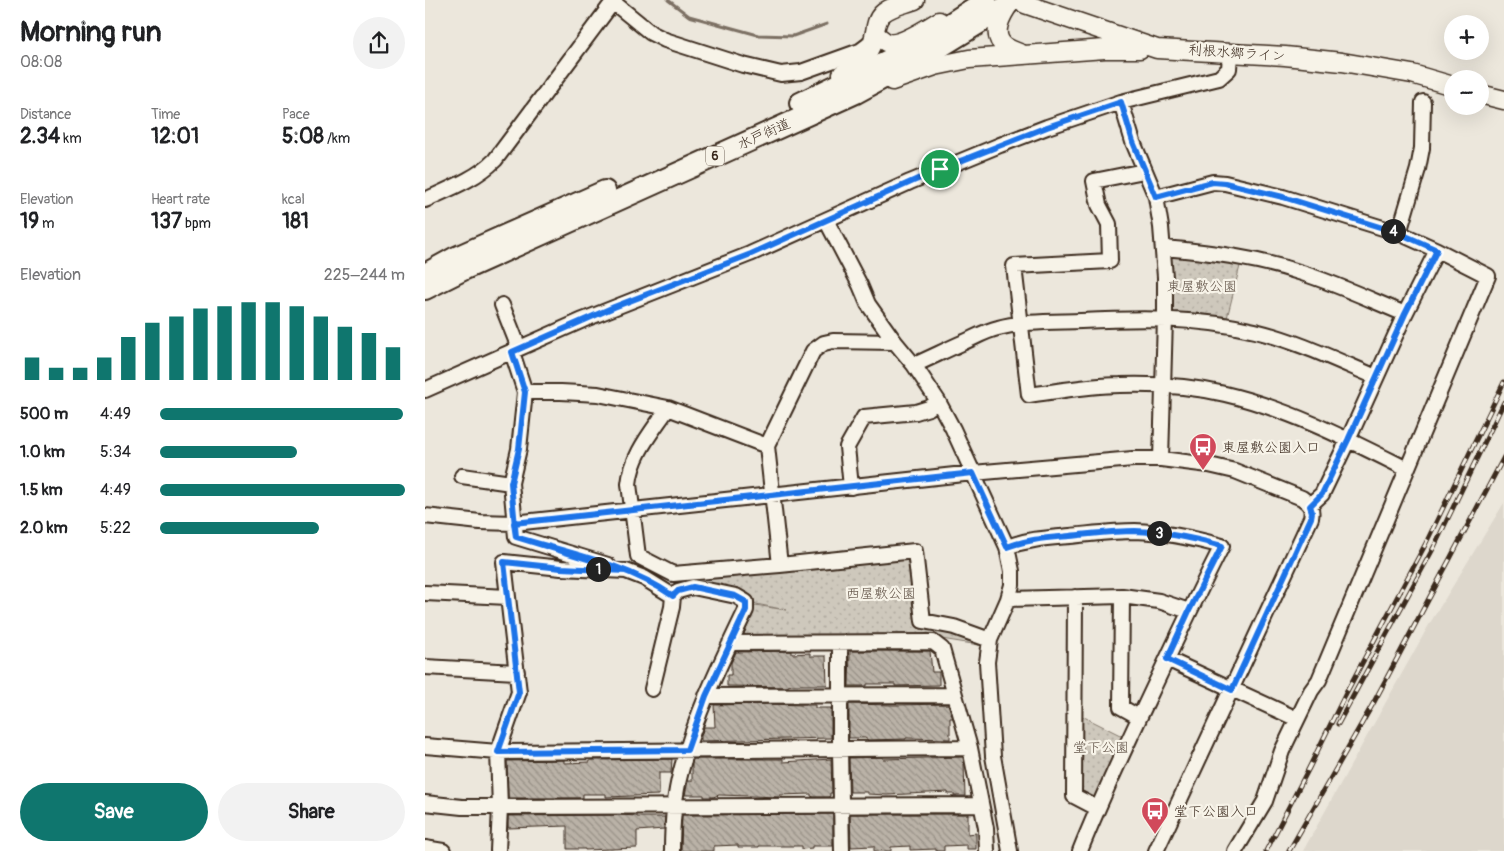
<!DOCTYPE html>
<meta charset="utf-8">
<style>
:root{--surface:#fff;--page:#f2f2f2;--text:#202124;--muted:#757577;--accent:#0f766e}
body{margin:0;font-family:Pangolin,"Klee One",sans-serif;background:var(--page);color:var(--text);height:100vh;display:flex;flex-direction:column;font-size:19px;white-space:nowrap}
*{box-sizing:border-box;margin:0}
p{font-size:16px;color:var(--muted)}
.icon{flex:none;width:28px;height:28px;fill:none;stroke:currentColor;stroke-width:2;stroke-linecap:round;stroke-linejoin:round}
.map{position:relative;flex:1;overflow:hidden}
.side{display:flex;flex-direction:column;background:var(--surface);width:425px}
.side>*{flex:none}
.tools{position:absolute;left:1019px;top:15px;display:grid;gap:10px}
.tools a{display:grid;place-items:center;width:45px;height:45px;border-radius:50%;background:var(--surface);box-shadow:0 5px 20px #0002;font-size:25px}
.pin{position:absolute;display:grid;place-items:center;width:42px;height:42px;color:#fff;margin:-21px;border:2px solid #fff;border-radius:50%;box-shadow:0 1px 5px #0007}
.km{position:absolute;width:25px;height:25px;margin:-12px;border-radius:50%;background:#222;color:#fff;font-size:14px;line-height:25px;text-align:center}
.round{display:grid;place-items:center;flex:none;width:52px;height:52px;border-radius:26px;background:var(--page)}
.overview{display:flex;align-items:center;justify-content:space-between;height:85px;padding:0 20px}
h1{font-size:28px;font-weight:700;line-height:38px}
.stats{display:grid;grid-template-columns:repeat(3,1fr);gap:8px;height:85px;padding:5px 20px}
.stats div{display:grid;align-content:center}
.stats b{font-size:21px;font-weight:700}
.stats small{font-size:14px;font-weight:400}
.stats p{font-size:14px}
.chart{height:140px;padding:10px 20px}
.chart p{display:flex;justify-content:space-between}
.chart svg{width:100%;height:90px;margin-top:5px;stroke:var(--accent);stroke-width:6}
.action{display:flex;gap:10px;margin-top:auto;padding:10px 20px}
.action a{flex:1;height:58px;border-radius:30px;background:var(--accent);color:#fff;font-size:20px;font-weight:700;line-height:58px;text-align:center}
.action a+a{background:var(--page);color:var(--text)}
ul{padding:0 20px;list-style:none;font-size:16px}
li{display:grid;grid-template-columns:80px 60px 1fr;align-items:center;height:38px}
li i{height:12px;border-radius:6px;background:var(--accent)}
main{display:flex;flex:1;min-height:0}
.map>svg:first-child{display:block}
.built{fill:#ddd7cc}
.park{fill:url(#park-dots);stroke:#84796d}
.lines{fill:none;stroke-linecap:round;stroke-linejoin:round}
.stream{stroke:#7c7064;stroke-width:3}
.building{fill:url(#building-back-hatch);stroke:#3b2a1e}
.minor-casing{stroke:#3b2a1e;stroke-width:18}
.major-casing{stroke:#3b2a1e;stroke-width:21}
.highway-casing{stroke:#3b2a1e;stroke-width:24}
.minor{stroke:#f7f3e8;stroke-width:14}
.major{stroke:#f7f3e8;stroke-width:18}
.highway{stroke:#f7f3e8;stroke-width:20}
.rail-casing{stroke:#3b2a1e;stroke-width:5}
.rail{stroke:#f7f3e8;stroke-width:3;stroke-dasharray:9;stroke-linecap:butt}
.route-casing{stroke:#fff;stroke-width:10}
.route{stroke:#1a73e8;stroke-width:6}
.labels{text-anchor:middle;dominant-baseline:central;stroke-width:4.5;stroke-linejoin:round;paint-order:stroke}
.shield{fill:#f7f3e8;stroke:#73665b;stroke-width:1}
.shield-label{font-size:12px;font-weight:bold;fill:#3b2a1e}
.street-label{font-size:14px;fill:#3b2a1e;stroke:#f7f3e8}
.park-label{font-size:14px;fill:#605246;stroke:#f7f3e8}
.poi-label{font-size:14px;fill:#3b2a1e;stroke:#f7f3e8;text-anchor:start}
</style>
<main>
<section class="side">
<div class="overview"><div><h1>Morning run</h1><p>08:08</p></div><a class="round"><svg class="icon" aria-label="share" viewBox="0 0 24 24"><path d="M12 15V3M7 8l5-5 5 5M5 13v7h14v-7"/></svg></a></div>
<div class="stats">
<div><p>Distance</p><b>2.34<small> km</small></b></div>
<div><p>Time</p><b>12:01</b></div>
<div><p>Pace</p><b>5:08<small> /km</small></b></div>
</div>
<div class="stats">
<div><p>Elevation</p><b>19<small> m</small></b></div>
<div><p>Heart rate</p><b>137<small> bpm</small></b></div>
<div><p>kcal</p><b>181</b></div>
</div>
<div class="chart"><p><span>Elevation</span>225–244 m</p>
<svg viewBox="0 0 160 44" preserveAspectRatio="none"><path d="M5 44V33M15 44V38M25 44V38M35 44V33M45 44V23M55 44V16M65 44V13M75 44V9M85 44V8M95 44V6M105 44V6M115 44V8M125 44V13M135 44V18M145 44V21M155 44V28"/></svg>
</div>
<ul>
<li><b>500 m</b>4:49<i style="width:99%"></i></li>
<li><b>1.0 km</b>5:34<i style="width:56%"></i></li>
<li><b>1.5 km</b>4:49<i style="width:100%"></i></li>
<li><b>2.0 km</b>5:22<i style="width:65%"></i></li>
</ul>
<div class="action"><a>Save</a><a>Share</a></div>
</section>
<div class="map">
<svg width="1079" height="851" viewBox="0 0 1079 851">
<defs>
<pattern id="park-dots" width="8" height="8" patternUnits="userSpaceOnUse" patternTransform="scale(1.25)"><rect width="8" height="8" fill="#cec8bc"/><path d="M2 2h.1M6 6h.1" fill="none" stroke="#b2aca1" stroke-width="1.8" stroke-linecap="round"/></pattern>
<pattern id="building-back-hatch" width="6" height="6" patternUnits="userSpaceOnUse" patternTransform="scale(1.25)"><rect width="6" height="6" fill="#bab2a7"/><path d="M-1 5l2 2M0 0l6 6M5-1l2 2" fill="none" stroke="#989187"/></pattern>
</defs>
<rect width="100%" height="100%" fill="#ece7dc"/>
<filter id="ink" filterUnits="userSpaceOnUse"><feTurbulence type="fractalNoise" baseFrequency=".02" numOctaves="2"/><feDisplacementMap in="SourceGraphic" scale="10" xChannelSelector="R" yChannelSelector="G"/><feConvolveMatrix kernelMatrix="1 2 1 2 8 2 1 2 1" color-interpolation-filters="sRGB"/></filter>
<g filter="url(#ink)">
<path class="built" d="M1079,503V851H878L1005,623Z"/>
<path class="park" d="M746,254L816,262L801,322L748,314V280L744,259Z
M482,556L487,559L494,627L526,632L554,645L504,637L318,640L315,636L330,605L361,610L331,604L326,598L264,582L267,578Z
M657,716L701,738L672,799H668L657,793Z"/>
<g class="lines">
<path class="stream" d="M243,0L264,16L333,35L368,36L402,24"/>
</g>
<path class="building" d="M367,651V654L385,653V656H401L402,685H367L363,686V687L302,686V675H306V663L311,652Z
M425,651H505L507,672H514V685L470,686V684H442V686H424Z
M344,704L378,705H390V708H406V738L276,741V736L279,727H290L289,705Z
M424,704L469,705L523,704L528,718H525V739L481,738V739L443,740L440,738H424Z
M458,757V759L538,757L539,764L540,796H529V794H523V792L462,795L442,794V792H425L424,758Z
M247,759L246,773H234V795L181,797V794H158V798H83L82,761L139,760V763L165,762V760Z
M268,759H358V762L406,759L407,793H405V796L403,797H389L386,796V794L355,795V797L294,795L288,797H279V795H260L263,781H267V764Z
M408,814V846H387V848L377,849V846H334V847H313V845L289,846V851H256L257,815Z
M425,814H543V834L551,833V849H542V845L519,846V851H511V849L485,850V846L466,847V851H449V846L426,847Z
M194,815L212,816V817H240L239,829L212,831V848L160,850V849H142V826L83,828V816Z"/>
<g class="lines">
<defs>
<path id="minor" d="M696,102L708,142L731,197L736,227L740,277V318L736,459
M719,171L669,181L674,205L684,224L685,261L589,266L604,395C634,391 665,385 695,385C730,384 766,386 800,394C864,409 924,440 982,469
M731,197L788,182L800,183L858,197L974,233L1012,250L1063,276L894,680L886,691L857,751L840,801L810,851
M0,200C24,189 51,179 70,160L188,2L226,33L240,40L318,65L356,74L376,72L429,53L435,51L447,42
M401,220L435,285L443,304L470,342L489,365L513,401L528,429L582,547L587,571V585L583,599L565,640L562,662L568,756L585,851
M974,233L993,169L997,148L998,102
M738,248C785,252 832,258 877,273C912,284 946,300 980,314
M77,305L94,348
M87,352L100,392L94,449L86,483L91,537L183,565
M489,365C505,358 521,350 537,343C549,338 560,331 573,328C599,321 628,322 656,321C715,318 772,317 830,331C872,341 911,360 951,377
M0,390L158,320L325,254L485,182L575,145L622,127L696,102L794,78L804,69L805,53
M100,392H136L173,394L243,408L342,446
M243,408C227,432 207,454 204,484L213,556L248,574L355,565L490,551L498,621L529,627L565,640
M37,476L86,483
M426,487L422,447L439,417L491,412L504,408L513,401
M885,505L897,494L923,440L980,314L1012,250
M0,516L55,522L89,523L548,473L708,459H736L784,465L810,471L877,498C885,504 888,508 886,518L731,851
M582,547C603,539 623,538 645,536C667,534 689,531 710,531C740,532 768,538 797,546C778,583 760,621 742,659C712,723 681,786 655,851
M355,565L342,446L388,351L399,343L408,341L470,342
M0,593L83,597L79,562L136,568L201,571L219,578L248,596L247,607L227,689
M697,596L696,707L714,717
M650,597L649,796L672,808
M583,599L697,596L734,601L764,611
M305,643L508,642L517,649L545,748L561,828L562,851
M415,643V750L417,851
M742,659L872,719
M0,667L92,672
M281,696L530,695
M0,746L73,752L545,748
M0,803L37,807H75L556,805
M0,848L18,851
M73,851L75,807L73,752L94,692L83,597
M247,851C247,824 249,797 256,771C270,715 296,662 321,610V602L311,596L268,587L253,591L248,596"/>
<path id="major" d="M585,3C577,14 564,36 581,47C586,50 592,52 597,54
M600,4L732,49L860,56L917,62L987,74L1028,86
M450,34C454,37 458,41 463,43C476,46 502,28 514,21
M417,74C436,64 446,54 450,32C451,25 452,19 457,14C465,6 480,4 490,0
M467,81L510,66L544,59L680,49H715
M1055,94L1079,100"/>
<path id="highway" d="M375,103L486,49L561,0
M0,274L29,258L180,191
M0,289L40,269L431,93L512,49L574,11L588,0"/>
</defs>
<use href="#minor" class="minor-casing"/>
<use href="#major" class="major-casing"/>
<use href="#highway" class="highway-casing"/>
<use href="#minor" class="minor"/>
<use href="#major" class="major"/>
<use href="#highway" class="highway"/>
<defs>
<path id="rail" d="M913,724L1009,547L1079,402
M841,851L884,768L920,695L1000,545L1079,382
M864,851L949,702L1079,457"/>
</defs>
<use href="#rail" class="rail-casing"/>
<use href="#rail" class="rail"/>
</g>
</g>
<g class="lines" filter="url(#ink)">
<defs>
<path id="route" d="M515,169L326,254L189,307L87,352L100,392L94,449L86,483L91,537L201,571L136,568L79,562L94,692L73,752L262,750L281,696L321,610V602L310,596L268,587L253,591L248,596C202,564 143,553 91,537L89,523L548,473L582,547C603,539 623,538 645,536C667,534 689,531 710,531C740,532 768,538 797,546L764,611L742,659L807,690L886,518L887,512L885,506L897,494L923,440L980,314L1012,250L974,233L858,197L800,183L788,182L772,186L731,197L708,142L696,102L622,127L515,169"/>
</defs>
<use href="#route" class="route-casing"/>
<use href="#route" class="route"/>
</g>
<defs>
<symbol id="bus-pin" viewBox="-11 -11 22 30"><path d="M0 17L-7.5 6A9.5 9.5 0 1 1 7.5 6Z" fill="#d1495b" stroke="#f7f3e8"/><path d="M-5-6H5V4H4V6H2V4H-2V6H-4V4H-5ZM-3.5-4V0h7V-4ZM-3.5 1.2v1.5H-2V1.2ZM2 1.2v1.5H3.5V1.2Z" fill="#fff"/></symbol>
</defs>
<g fill-rule="evenodd">
<use href="#bus-pin" x="762" y="431" width="32" height="43"/>
<use href="#bus-pin" x="714" y="795" width="32" height="43"/>
</g>
<g class="labels">
<rect class="shield" x="281" y="146.5" width="18" height="19" rx="4"/>
<g class="shield-label">
<text x="290" y="156">6</text>
</g>
<g class="street-label">
<text transform="translate(812 53) rotate(4)">利根水郷ライン</text>
<text transform="translate(339 134) rotate(-24)">水戸街道</text>
</g>
<g class="park-label">
<text x="777" y="286">東屋敷公園</text>
<text x="456" y="593">西屋敷公園</text>
<text x="676" y="747">堂下公園</text>
</g>
<g class="poi-label">
<text x="797" y="447">東屋敷公園入口</text>
<text x="749" y="811">堂下公園入口</text>
</g>
</g>
</svg>
<div class="tools">
<a>+</a>
<a>−</a>
</div>
<div class="pin" style="left:515px;top:169px;background:#1e9e55"><svg class="icon" aria-label="arrive" viewBox="0 0 24 24"><path d="M6 21V4h12l-3 4 3 4H6"/></svg></div>
<b class="km" style="left:173px;top:569px">1</b>
<b class="km" style="left:734px;top:533px">3</b>
<b class="km" style="left:968px;top:231px">4</b>
</div>
</main>
